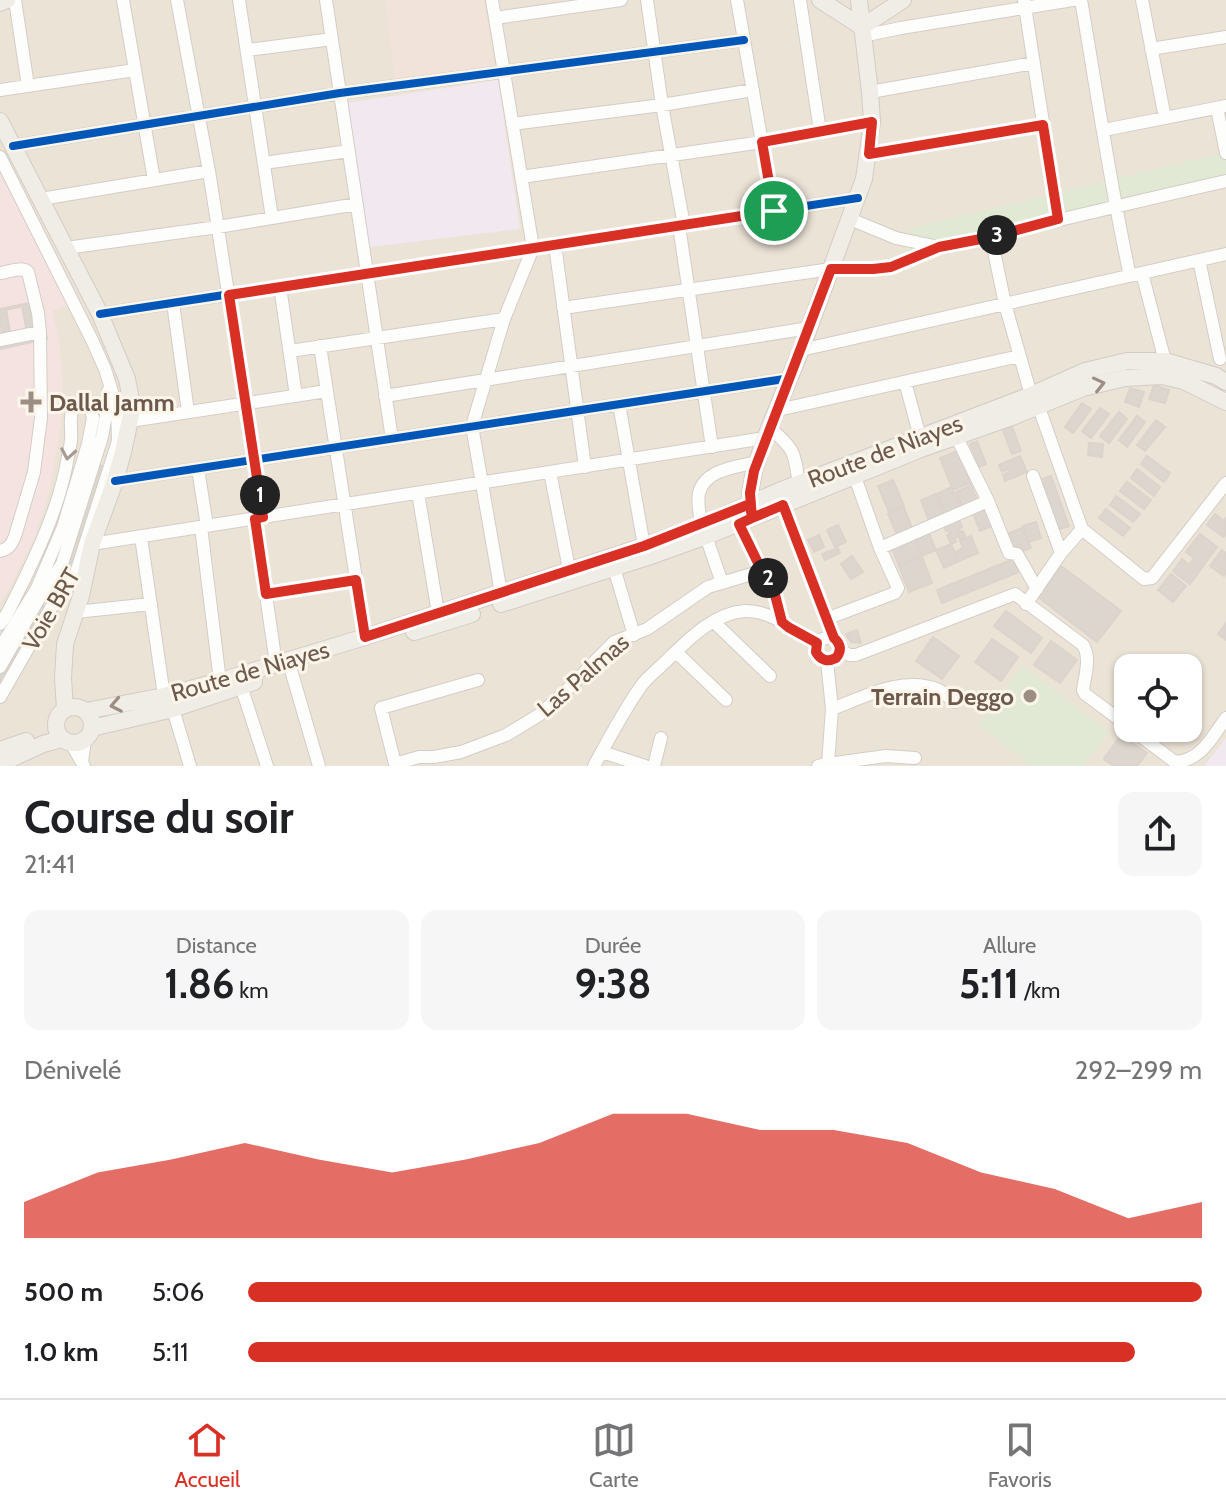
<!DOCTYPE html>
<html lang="fr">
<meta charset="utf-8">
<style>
:root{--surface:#fff;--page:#f6f6f6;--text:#202124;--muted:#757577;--line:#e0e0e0;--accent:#d93025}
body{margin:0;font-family:Cabin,sans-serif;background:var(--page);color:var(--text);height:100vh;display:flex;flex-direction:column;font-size:30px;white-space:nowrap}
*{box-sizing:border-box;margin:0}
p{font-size:26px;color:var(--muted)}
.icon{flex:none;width:44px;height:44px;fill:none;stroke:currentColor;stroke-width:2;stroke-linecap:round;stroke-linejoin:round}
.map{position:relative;height:766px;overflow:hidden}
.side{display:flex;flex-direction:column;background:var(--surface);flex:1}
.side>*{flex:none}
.buttons{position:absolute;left:1114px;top:654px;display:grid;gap:16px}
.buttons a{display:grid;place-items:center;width:88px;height:88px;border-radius:16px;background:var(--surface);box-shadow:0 2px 6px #0004;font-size:40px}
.pin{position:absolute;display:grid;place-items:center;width:68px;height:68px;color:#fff;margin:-34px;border:4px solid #fff;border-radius:50%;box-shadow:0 2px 8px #0007}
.km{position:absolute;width:40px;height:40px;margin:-20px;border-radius:50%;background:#222;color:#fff;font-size:22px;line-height:40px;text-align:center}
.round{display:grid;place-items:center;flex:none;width:84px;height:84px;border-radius:16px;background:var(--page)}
.head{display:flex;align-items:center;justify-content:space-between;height:136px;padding:0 24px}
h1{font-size:44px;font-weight:700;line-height:60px}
.stats{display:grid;grid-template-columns:repeat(3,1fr);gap:12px;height:136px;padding:8px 24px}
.stats div{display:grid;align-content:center;border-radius:16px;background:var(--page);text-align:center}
.stats b{font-size:40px;font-weight:700}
.stats small{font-size:22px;font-weight:400}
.stats p{font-size:22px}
.chart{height:224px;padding:16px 24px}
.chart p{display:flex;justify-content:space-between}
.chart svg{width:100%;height:144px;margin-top:8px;fill:var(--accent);opacity:.7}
ul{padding:0 24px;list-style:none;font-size:26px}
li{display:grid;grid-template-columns:128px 96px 1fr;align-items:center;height:60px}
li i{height:20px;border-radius:10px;background:var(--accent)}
.dock{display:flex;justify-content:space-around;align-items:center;height:112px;border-top:2px solid var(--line);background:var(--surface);font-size:22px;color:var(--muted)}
.dock a{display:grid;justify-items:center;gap:4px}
.dock .current{color:var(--accent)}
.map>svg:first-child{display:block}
.residential{fill:#ece3d7;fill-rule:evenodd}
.commercial{fill:#f1e3da}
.education{fill:#f1e8f0}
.medical{fill:#f5e3e2}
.green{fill:#e1e9d5}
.building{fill:#ddd6cf;stroke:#dcd3cc;stroke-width:2;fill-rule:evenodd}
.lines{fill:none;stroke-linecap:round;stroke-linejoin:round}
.minor-casing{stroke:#d3cdc7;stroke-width:14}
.major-casing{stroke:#d3cbc6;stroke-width:18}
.minor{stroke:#fdfdfc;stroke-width:12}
.major{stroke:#f0ece6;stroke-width:16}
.cycleway-casing{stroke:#fcf5ea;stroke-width:13}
.cycleway{stroke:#0057b8;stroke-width:8}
.oneway{stroke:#9c8c83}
.oneway2{stroke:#a79b93}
.route-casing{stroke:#fff;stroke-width:16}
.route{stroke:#d93025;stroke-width:10}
.poi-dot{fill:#9d8e84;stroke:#fcf5ea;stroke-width:3}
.labels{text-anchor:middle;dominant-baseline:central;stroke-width:6;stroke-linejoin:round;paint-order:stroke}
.poi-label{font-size:24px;font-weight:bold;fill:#6e594d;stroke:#fcf5ea;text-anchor:start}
.street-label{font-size:24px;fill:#6e594d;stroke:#fcf5ea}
</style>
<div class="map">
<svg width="1226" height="766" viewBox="0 0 1226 766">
<rect width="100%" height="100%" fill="#f4f0e9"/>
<path class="residential" d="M0,0H1226V766H0ZM1128,668H1188V728H1128Z"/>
<path class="commercial" d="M385,0H484L494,69L395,81Z"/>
<path class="education" d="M498,80L520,229L370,247L346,103Z
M1226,738V766H1204Z"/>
<path class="medical" d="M0,172L67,306L52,311L59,340L63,381L61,424L49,494L34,539L10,587L0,603Z"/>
<path class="green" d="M1226,152V187L1171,193L907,258L908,229Z
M1023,666L1109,732L1083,766H1032L978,725Z"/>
<path class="building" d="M39,301L47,339L0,349V338H2L0,309ZM22,306L27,333L11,337L6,310Z
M1154,385L1169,390L1165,403L1149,399Z
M1130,388L1144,392L1139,407L1125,402Z
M1082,403L1091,409L1073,433L1065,427Z
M1100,408L1109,414L1091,438L1082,431Z
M1119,412L1127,419L1109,443L1100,436Z
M1137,416L1145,422L1127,447L1119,440Z
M1156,420L1165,427L1145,451L1137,445Z
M1012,426L1021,451L1012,454L1003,430Z
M977,441L986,464L979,467L970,444Z
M1089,443L1103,444L1102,457L1088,455Z
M957,451L970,483L953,490L940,458Z
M1020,456L1027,472L1005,481L1003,475L1009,472L1008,469L1002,472L999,465Z
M1147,456L1170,473L1164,482L1141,464Z
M98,465L106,467L75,567L67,564Z
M1137,469L1160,487L1154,496L1131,478Z
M1051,476L1069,526L1056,530L1039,480Z
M893,480L904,506L889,512L878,486Z
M1127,482L1151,500L1144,509L1120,491Z
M971,485L978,502L963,509L956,492Z
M951,487L960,507L946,513L937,494Z
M936,494L944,515L929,521L921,500Z
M1116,496L1140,514L1133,522L1110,505Z
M986,506L994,525L980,531L972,511Z
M904,508L913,530L898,537L888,514Z
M1106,509L1130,528L1123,536L1099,518Z
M1215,514L1224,521L1226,518V534L1224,537L1207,525Z
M958,518L962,527L958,529L960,532L963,531L966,538L960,540L959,536L955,538L956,542L951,544L947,535L950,533L949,530L946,531L943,524Z
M1036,522L1041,538L1029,542L1023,526Z
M838,525L846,542L835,547L827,530Z
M1022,528L1031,548L1021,552L1019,546L1013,549L1007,534Z
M928,531L936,550L922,556L914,536Z
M1200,534L1217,547L1190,584L1173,571L1182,559L1189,565L1194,558L1186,552Z
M819,535L824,547L814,552L808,540Z
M971,536L978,553L959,561L955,552L963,548L960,541Z
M914,537L922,556L899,566L891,546Z
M951,544L959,561L944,568L936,550Z
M838,548L840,553L825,560L822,554Z
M1222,550L1226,553V573L1224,576L1210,566Z
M852,556L863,572L851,579L841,564Z
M922,557L932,583L909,592L899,566Z
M1013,559L1019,572L942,603L937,590Z
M1061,566L1121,611L1097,642L1038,597Z
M1171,574L1186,586L1173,602L1158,590Z
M40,604L47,608L0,690V672Z
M1006,611L1042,638L1031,653L994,626Z
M1226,623V640L1218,634Z
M857,630L861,643L851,642L847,636L846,634Z
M933,637L959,656L942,679L916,661Z
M992,639L1018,657L1001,681L975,662Z
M1051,641L1077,660L1060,683L1034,665Z
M1121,735L1147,753L1137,766H1114L1104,759Z"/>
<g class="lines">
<defs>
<path id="minor" d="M15,0L28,86
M123,0L154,180
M177,0L209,171L263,517
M239,0L272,218
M326,0L392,439
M492,0L533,248L504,319L472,426L501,593
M647,0L662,105L684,225
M737,0L774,211
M800,0L820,131
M1024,0L1058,219
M1081,0C1097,92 1110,185 1130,276
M1142,0L1165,118
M495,18L621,0
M862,36L901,28L1073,0
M1151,49L1226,37
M248,50L332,39
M0,90L135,70
M870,92L1034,63
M1217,108L1226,153
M512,124L662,105L753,90
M1104,130L1226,106
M13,146L340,93L744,40
M869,154L1043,125
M0,157L92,340L105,369L117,408L118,441L75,576L69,586L51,608L0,697
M264,163L349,151
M521,177L762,142L872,122
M41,199L209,171
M850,219L896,238L939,247
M679,226L712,447
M991,237L1005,304L1031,395
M555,245L585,467
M66,248L218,227L357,204
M1199,260L1220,359
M0,273C9,272 21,266 28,272L38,313L40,332
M1142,273L1165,361
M280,287L296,396
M173,303L188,412
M563,308L831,269C851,269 873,272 893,266C910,260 926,250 944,246C1038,226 1132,202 1226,181
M100,314L858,198
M0,340L40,332L41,418L34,472L15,536C12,544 9,549 0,551
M320,346L365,637
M801,350L1226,254
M290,351L504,319
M905,382L920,437
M385,396L809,328
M619,404L644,546
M778,410L1020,356
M130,421L327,391
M770,428C795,450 794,451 799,484
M956,436L988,501L1009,553L1017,554L1037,589
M198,469L207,526
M550,472L569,569
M1033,476L1061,553
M115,481L791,378
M418,493L438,613
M783,505L834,638
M255,519L276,664
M739,524L762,571
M701,525C700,515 697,503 699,493C705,469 737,467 757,462
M201,527L220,681
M1082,529L1144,579L1152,578L1226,483
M706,536L722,583
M141,537L164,696
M92,544L765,438
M880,548L988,501
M614,568L634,635
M266,594L356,580
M1026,604L1061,553L1082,529L1038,405
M76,612L151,604
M826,619L895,593L898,588L880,548L855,477
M714,622L770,676
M0,624C9,613 14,599 21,586C41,545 61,501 68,456C70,448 72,439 71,431C71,418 68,405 85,401L90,407L93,418L88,444L63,527L36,590L0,648
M840,650L836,658L827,661L819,657L816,648L820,640L829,637L837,641L840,650L849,655H856L1015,594L1083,645C1091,658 1085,675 1083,690L1085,694L1128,726
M676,652L726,700
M0,667L41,595L62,564L102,437L108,404V391
M291,670L319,766
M478,680L381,708L395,764L419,757H434L461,752L506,735L539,715L566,691L614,642L647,629L708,587L762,571L772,583L782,622
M241,686L267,766
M173,709L190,766
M832,709C864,697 904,675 939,690C945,693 950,699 955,702
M1130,728L1175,762C1201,761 1212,737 1226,718
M71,743L84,766
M602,752L645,766
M82,762L85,739
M828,764L886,756L915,758
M594,766C608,740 624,710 641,686C647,678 656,671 663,664C685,643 712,613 745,611C770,610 796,631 817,643
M654,766L661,738
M818,766L828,764L832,709L827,661"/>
<path id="major" d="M820,0L862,27
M0,3L7,0
M862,27L903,0
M0,121L100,314L127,379L131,399V415L123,452L115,481L92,544L81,596L65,644L63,678L65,709
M752,512L750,493L754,471L765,438L801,350L864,179L872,122L870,92L859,0
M501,604L648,557L712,534L921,449L1012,417L1083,388L1125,378L1162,376L1184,381L1226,402
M414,632L472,614
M56 725a18 18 0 1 1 36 0a18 18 0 1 1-36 0Z
M86,711L164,696L220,681L365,637L644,546L701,525L779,491L1031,395L1085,371L1127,361H1165L1216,376L1226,382
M92,728L173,709L254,682
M0,750L26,741
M0,764L43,744L62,739"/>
</defs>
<use href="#minor" class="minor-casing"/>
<use href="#major" class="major-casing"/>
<use href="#minor" class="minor"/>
<use href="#major" class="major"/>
<defs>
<path id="cycleway" d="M13,146L340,93L744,40
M100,314L858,198
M115,481L791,378"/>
</defs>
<use href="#cycleway" class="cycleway-casing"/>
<use href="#cycleway" class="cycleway"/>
</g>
<defs><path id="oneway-chevron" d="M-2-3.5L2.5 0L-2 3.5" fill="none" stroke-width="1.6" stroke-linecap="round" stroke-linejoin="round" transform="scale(2)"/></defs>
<g class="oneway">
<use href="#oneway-chevron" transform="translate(1099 384) rotate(-13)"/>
<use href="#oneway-chevron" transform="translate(116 705) rotate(169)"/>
</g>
<use class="oneway2" href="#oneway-chevron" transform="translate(68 454) rotate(100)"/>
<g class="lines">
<defs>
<path id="route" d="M774,211L229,295L263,517L255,519L266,594L356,580L365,637L644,546L750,504L752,518L739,524L762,571L772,583L782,622L788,627L817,643L816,652C821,661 828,662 836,658C842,651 841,644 834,638L783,505L752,518L750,493L754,471L831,269H873L891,267L939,247L991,237L1058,219L1043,125L869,154L872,122L762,142L774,211"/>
</defs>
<use href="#route" class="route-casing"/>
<use href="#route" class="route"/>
</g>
<g class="poi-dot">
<path d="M27 390h8v8h8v8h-8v8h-8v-8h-8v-8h8z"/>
<circle cx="1030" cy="696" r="8"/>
</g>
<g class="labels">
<g class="poi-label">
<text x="49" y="402">Dallal Jamm</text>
<text x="1014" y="696" text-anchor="end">Terrain Deggo</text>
</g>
<g class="street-label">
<text transform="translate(885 451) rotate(-21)">Route de Niayes</text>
<text transform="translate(51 609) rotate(-60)">Voie BRT</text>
<text transform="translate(250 671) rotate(-16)">Route de Niayes</text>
<text transform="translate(583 675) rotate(-41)">Las Palmas</text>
</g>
</g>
</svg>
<div class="buttons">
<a><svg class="icon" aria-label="locate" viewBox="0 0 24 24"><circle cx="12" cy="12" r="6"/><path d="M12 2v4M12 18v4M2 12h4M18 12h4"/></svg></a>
</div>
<div class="pin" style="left:774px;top:211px;background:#1e9e55"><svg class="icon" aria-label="arrive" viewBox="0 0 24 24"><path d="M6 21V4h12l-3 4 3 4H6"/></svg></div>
<b class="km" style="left:260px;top:495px">1</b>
<b class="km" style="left:768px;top:578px">2</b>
<b class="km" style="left:997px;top:235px">3</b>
</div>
<section class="side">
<div class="head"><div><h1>Course du soir</h1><p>21:41</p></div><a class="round"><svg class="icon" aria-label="share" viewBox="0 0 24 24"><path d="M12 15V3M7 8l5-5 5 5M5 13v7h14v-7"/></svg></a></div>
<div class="stats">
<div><p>Distance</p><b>1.86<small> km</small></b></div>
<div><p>Durée</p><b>9:38</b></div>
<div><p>Allure</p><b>5:11<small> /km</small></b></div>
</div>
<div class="chart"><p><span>Dénivelé</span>292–299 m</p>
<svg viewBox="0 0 160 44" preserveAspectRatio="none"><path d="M0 44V33L10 24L20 20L30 15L40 20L50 24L60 20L70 15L80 6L90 6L100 11L110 11L120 15L130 24L140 29L150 38L160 33V44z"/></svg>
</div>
<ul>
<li><b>500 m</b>5:06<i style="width:100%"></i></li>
<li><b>1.0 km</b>5:11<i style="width:93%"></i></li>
</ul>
</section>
<nav class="dock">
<a class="current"><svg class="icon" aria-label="home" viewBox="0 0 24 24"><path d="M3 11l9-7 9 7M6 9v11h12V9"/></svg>Accueil</a>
<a><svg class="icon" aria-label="map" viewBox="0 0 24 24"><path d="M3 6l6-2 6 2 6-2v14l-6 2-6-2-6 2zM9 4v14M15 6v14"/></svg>Carte</a>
<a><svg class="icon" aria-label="saved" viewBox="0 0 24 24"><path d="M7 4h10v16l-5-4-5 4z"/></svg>Favoris</a>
</nav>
